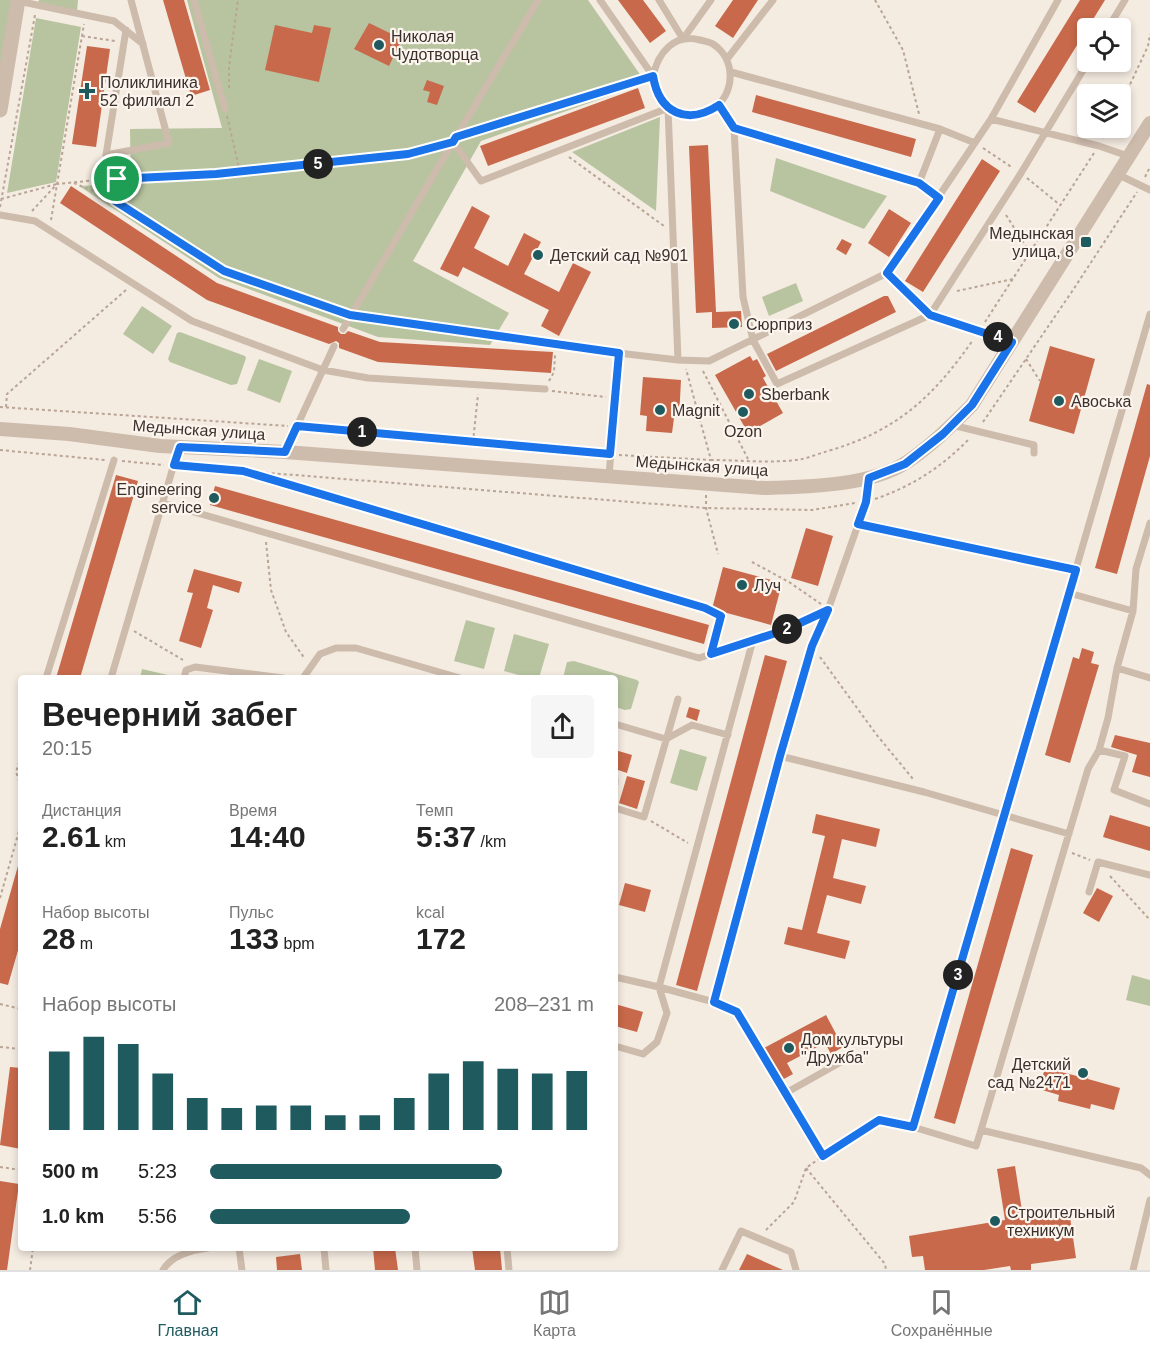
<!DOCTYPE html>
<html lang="ru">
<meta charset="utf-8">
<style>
:root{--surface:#fff;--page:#f6f6f6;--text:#222;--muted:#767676;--line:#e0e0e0;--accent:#1f5a5e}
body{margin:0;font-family:Helvetica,sans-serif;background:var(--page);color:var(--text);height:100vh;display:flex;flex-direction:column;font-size:22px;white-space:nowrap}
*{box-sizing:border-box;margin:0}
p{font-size:20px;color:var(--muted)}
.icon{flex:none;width:33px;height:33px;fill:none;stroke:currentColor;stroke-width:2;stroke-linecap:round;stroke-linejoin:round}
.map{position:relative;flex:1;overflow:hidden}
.details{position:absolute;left:18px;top:675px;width:600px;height:576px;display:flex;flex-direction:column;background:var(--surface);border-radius:6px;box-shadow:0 3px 9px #0003}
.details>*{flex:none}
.fabs{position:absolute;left:1077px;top:18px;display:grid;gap:12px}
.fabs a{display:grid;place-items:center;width:54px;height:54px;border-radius:6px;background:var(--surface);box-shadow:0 3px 9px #0003;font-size:30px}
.pin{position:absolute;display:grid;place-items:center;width:51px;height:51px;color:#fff;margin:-26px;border:3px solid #fff;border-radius:50%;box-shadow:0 2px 6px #0007}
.km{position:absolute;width:30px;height:30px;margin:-15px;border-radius:50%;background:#222;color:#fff;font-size:16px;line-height:30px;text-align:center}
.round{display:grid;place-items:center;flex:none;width:63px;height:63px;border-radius:6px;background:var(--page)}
.overview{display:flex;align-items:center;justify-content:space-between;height:102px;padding:0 24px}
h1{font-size:33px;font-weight:800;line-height:45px}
.stats{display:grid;grid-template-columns:repeat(3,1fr);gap:9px;height:102px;padding:6px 24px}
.stats div{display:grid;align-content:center}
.stats b{font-size:30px;font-weight:800}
.stats small{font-size:16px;font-weight:400}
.stats p{font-size:16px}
.chart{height:168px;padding:12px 24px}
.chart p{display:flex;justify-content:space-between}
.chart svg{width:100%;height:108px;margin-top:6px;stroke:var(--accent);stroke-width:6}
ul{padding:0 24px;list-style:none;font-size:20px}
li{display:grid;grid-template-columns:96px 72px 1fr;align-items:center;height:45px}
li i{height:15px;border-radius:8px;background:var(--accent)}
.tabs{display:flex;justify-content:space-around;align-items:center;height:84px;border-top:2px solid var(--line);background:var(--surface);font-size:16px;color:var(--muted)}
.tabs a{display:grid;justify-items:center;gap:3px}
.tabs .active{color:var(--accent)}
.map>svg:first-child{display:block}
.green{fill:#b8c4a0}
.building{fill:#c8694b}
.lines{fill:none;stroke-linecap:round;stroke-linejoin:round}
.path{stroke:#b9a596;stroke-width:2;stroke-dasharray:3 3;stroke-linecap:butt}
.service{stroke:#cdbbac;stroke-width:7}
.minor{stroke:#cdbbac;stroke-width:14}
.tertiary{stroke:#cdbbac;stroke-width:15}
.route-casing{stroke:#fff;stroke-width:12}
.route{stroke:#1a73e8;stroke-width:8}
.poi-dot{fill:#1f5a5e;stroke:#fbf5ee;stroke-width:2}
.labels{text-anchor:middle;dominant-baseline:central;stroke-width:4.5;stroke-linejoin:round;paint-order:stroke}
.poi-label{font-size:16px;fill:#3b302b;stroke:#fbf5ee;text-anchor:start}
.street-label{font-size:16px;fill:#3b302b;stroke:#fbf5ee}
</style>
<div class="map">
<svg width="1150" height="1270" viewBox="0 0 1150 1270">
<rect width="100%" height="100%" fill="#f4ebe1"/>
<path class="green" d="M0,0H13L0,74Z
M39,0H78L77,12L38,3Z
M187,0H588L646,83L481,141L413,261L509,313L490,345L378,337L219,278L79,186L103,185L108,191L131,194L130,129L222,128Z
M36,18L81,27L56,182L7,193Z
M660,117L656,211L572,152Z
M776,158L887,196L864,229L770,191Z
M796,283L803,301L769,316L762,297Z
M142,306L172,326L153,354L123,334Z
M180,332L245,356L246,358L237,384L231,385L170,362L168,359L177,333Z
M259,359L292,371L280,403L247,390Z
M466,620L495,628L484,669L454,661Z
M514,634L549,644L539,678H529L504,671Z
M574,661L637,680L639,682L631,709L625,710L615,707V678H563L567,662Z
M142,669L172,676L171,678H140Z
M680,749L707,757L697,791L670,783Z
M1132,975L1150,980V1006L1126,1000Z"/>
<path class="building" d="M163,0H184L210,90L191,96Z
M618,0H643L666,31L650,43Z
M733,0H758L733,38L715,26Z
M1080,0H1105L1035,113L1017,102Z
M369,23L402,39L389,66L354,49Z
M275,25L312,33L314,25L331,28L319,82L265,70Z
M87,46L110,49L96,147L72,144Z
M427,80L444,86L437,105L427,102L430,92L423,90Z
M638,88L645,108L488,166L480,146Z
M756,95L916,139L911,157L752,112Z
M708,145L716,312L741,311L742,327L712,328V312L696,313L689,146Z
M982,159L1000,171L923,292L905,281Z
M71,186L217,283L338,327V331L341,334H345L348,331L380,342L553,352L551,373L378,362L339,348V343L336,341L329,344L207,300L60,203Z
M472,206L490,216L474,248L508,266L524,233L541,242L524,274L559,292L573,263L591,272L559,336L541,326L549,310L463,267L458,277L440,269Z
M889,209L911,223L889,257L868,243Z
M842,239L852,244L846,255L836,249Z
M884,296H888L896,312L776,371L767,354Z
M1050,346L1095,359L1074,434L1029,421Z
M750,356L753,361L757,359L766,376L763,378L783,413L748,433L715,375Z
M643,377L681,380L679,418H674L672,433L646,431L647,416L640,415Z
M1147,384L1150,385V456L1117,574L1095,568Z
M116,475L138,481L80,678H56Z
M215,486L709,625L704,644L210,505Z
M806,528L833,536L818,586L791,578Z
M723,567L782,583L771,625L712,609Z
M194,569L242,582L239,593L213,585L207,608L213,610L201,648L179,641L193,593L187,592Z
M1082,648L1094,652L1091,663L1099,665L1070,763L1045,755L1073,657L1079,659Z
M765,655L787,661L697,991L676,985Z
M689,707L700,710L697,721L686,717Z
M1115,735L1150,743V777L1132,772L1137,755L1111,747Z
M615,750L632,755L627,773L615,769Z
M627,776L645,781L637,809L619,803Z
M816,814L880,829L876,847L842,839L833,878L866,886L861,904L827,895L817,933L850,941L845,959L784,944L788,927L802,930L825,836L812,833Z
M1110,815L1150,827V851L1103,837Z
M1011,848L1033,855L955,1124L934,1118Z
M18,866L21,867V940L8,985L0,983V929Z
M625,883L651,890L645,912L619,905Z
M1097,888L1113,896L1099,922L1083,913Z
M615,1004L643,1012L637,1032L615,1026Z
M826,1015L843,1047L831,1054L825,1043L787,1063L793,1074L782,1080L764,1048Z
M10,1067L21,1068V1149L0,1145Z
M1045,1068L1077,1076L1078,1072L1089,1075L1088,1079L1120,1088L1114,1110L1091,1104L1090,1109L1058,1101L1059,1095L1039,1089Z
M1015,1166L1023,1217L1069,1210L1076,1258L1031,1264V1270H1011L1010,1266L984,1270H925L923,1256L912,1257L909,1236L1005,1220L997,1169Z
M0,1181L19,1184L7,1270H0Z
M373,1248H395L398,1270H375Z
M472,1248H500L502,1270H475Z
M300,1254L302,1270H277L276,1257Z
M747,1254L783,1270H739Z"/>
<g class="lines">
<path class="path" d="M875,0L903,50L919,114
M82,36L115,41
M229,88V66L238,0
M1120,106L1148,46L1150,34
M227,116L240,172
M1103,138L1109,128
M983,148L1013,168
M569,157L664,226
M1145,177L1150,167
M125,178L216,174L408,154L441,145
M1027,178L1060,205
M74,183L107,197
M1,199L57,184
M0,207L35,15
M32,211L57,184L107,179
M1006,215L1030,253
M51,220L84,24
M957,291L1013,279
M985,322L1094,153
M1026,359L1040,381
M703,371L748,459
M549,381L554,372L555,355
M552,391L606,397
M0,407L288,426
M6,407L7,394L126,290
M983,422L1073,290L1137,192
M305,427L601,453
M473,442L478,394
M0,450L105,460
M619,455L711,460L686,369
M122,461L164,465
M182,466L706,508L812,510L855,503
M248,472L705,608L721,616L714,643
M709,472L711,460C740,460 773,464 802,459C811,457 820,453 828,451C897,431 933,397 973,340
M706,495V508L718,554
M875,499C913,486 943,466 970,438
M867,526L1067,569
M266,542L271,590L286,632L305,659
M752,562L789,582L821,604
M134,631L183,660
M820,657L876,734L913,779
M21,756L16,772L21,786
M651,821L688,843
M1072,853L1090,860
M1110,876L1150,920
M0,898L21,824
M0,1004L21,1009
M0,1047L21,1049
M789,1101L823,1156L879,1120L903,1125
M0,1167L21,1170
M806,1168L885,1264L886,1270
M766,1230L794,1202L806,1168L823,1156
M30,1270L33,1248"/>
<path class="service" d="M194,0L225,109
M600,0L653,76C658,106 683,129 712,110C735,95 737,60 713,44C710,42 704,41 700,40C674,33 658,53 653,76
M659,0L683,39L711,0
M18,1L114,21L143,44
M1108,28L1125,0
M126,30L106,155L169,143L131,0
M727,59L773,0
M731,72L940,129L919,183
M719,105L734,128L743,297L753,340L777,384L930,315L887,273
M991,119L1058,0
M734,128L919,183L939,198
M940,129L975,143
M456,137L538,0
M116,153L115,201L224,271L349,315L601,351L678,360L668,108L481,181L453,142
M1117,174L1150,190
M0,215L35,221L192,321L323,370L368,378L545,389
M343,329L456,137L653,76
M1012,342L930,315L1021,173L1088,62
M678,360L709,361L887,273L991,119L1099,146L1128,156
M952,425L1034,445V453
M285,452L334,346
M609,476L619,353
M869,478L866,502L828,610L812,646L780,756L924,792L1069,834
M163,503L699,658L785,630L828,610
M1150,523L1136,569L1133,611L1117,668L1108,718L1099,750L1088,769L981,1130L1141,1168L1150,1175
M1133,611L1069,593L1150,314
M753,640L659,987L714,1002L780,756
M1117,668L1150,678
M46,678L114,460
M111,678L179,447
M184,678L186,670L195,667L283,678
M303,678L320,654L336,648H356L460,678
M615,724L666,739L692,725L728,735
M1099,750L1125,756L1114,790L1150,804
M615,779V783
M615,808L644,817L678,699
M1089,892L1098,862L1150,875
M615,977L659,987L667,1013L657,1042L643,1054L615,1046
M714,1002L737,1012L784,1094L848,1058
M981,1130L976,1146L913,1127L1069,593
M239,1248L242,1270
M324,1248L326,1270
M415,1248L417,1270
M507,1248L509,1270
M163,1270C172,1255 192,1250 208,1248
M722,1270L741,1231L791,1252L796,1270
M1133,1270L1150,1200"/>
<path class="minor" d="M0,429L69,434L160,446L285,452L764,488C806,487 871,486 907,462C931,446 952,425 972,405L1150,123"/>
<path class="tertiary" d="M0,110L18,0"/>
</g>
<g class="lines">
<defs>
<path id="route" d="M653,76C659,113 687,126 719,105L734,128L919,183L939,198L887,273L930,315L1012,342L972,405L943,434L905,464L869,478L866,502L858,524L1076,570L913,1127L879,1120L823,1156L737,1012L714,1002L780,756L812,646L828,610L785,630L711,654L721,616L705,608L243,471L174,465L180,447L285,452L297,426L610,454L619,353L350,315L224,271L115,201L117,179L216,174L408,154L453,142L456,137Z"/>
</defs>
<use href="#route" class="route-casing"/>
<use href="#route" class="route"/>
</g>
<g class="poi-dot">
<circle cx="379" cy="45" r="6"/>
<path d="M84 82h6v6h6v6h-6v6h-6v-6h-6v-6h6z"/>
<rect x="1080" y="236" width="12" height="12" rx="3"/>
<circle cx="538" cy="255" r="6"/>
<circle cx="734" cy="324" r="6"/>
<circle cx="749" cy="394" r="6"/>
<circle cx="1059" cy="401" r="6"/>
<circle cx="660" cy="410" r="6"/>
<circle cx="743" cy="412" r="6"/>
<circle cx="214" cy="498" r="6"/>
<circle cx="742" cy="585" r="6"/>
<circle cx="789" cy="1048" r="6"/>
<circle cx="1083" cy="1073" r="6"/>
<circle cx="995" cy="1221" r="6"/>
</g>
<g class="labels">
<g class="poi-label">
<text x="391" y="36">Николая<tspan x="391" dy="18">Чудотворца</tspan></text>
<text x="100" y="82">Поликлиника<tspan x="100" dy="18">52 филиал 2</tspan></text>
<text x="1074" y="233" text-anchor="end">Медынская<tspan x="1074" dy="18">улица, 8</tspan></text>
<text x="550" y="255">Детский сад №901</text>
<text x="746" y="324">Сюрприз</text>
<text x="761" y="394">Sberbank</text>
<text x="1071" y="401">Авоська</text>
<text x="672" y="410">Magnit</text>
<text x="743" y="431" text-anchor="middle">Ozon</text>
<text x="202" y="489" text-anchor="end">Engineering<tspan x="202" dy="18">service</tspan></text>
<text x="754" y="585">Луч</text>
<text x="801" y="1039">Дом культуры<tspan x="801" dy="18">"Дружба"</tspan></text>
<text x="1071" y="1064" text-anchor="end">Детский<tspan x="1071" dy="18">сад №2471</tspan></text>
<text x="1007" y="1212">Строительный<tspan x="1007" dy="18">техникум</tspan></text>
</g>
<g class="street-label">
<text transform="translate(199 430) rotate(4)">Медынская улица</text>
<text transform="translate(702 466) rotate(4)">Медынская улица</text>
</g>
</g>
</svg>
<div class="fabs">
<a><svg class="icon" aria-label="locate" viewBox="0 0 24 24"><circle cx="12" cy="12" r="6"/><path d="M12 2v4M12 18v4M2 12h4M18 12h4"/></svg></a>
<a><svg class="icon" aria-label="layers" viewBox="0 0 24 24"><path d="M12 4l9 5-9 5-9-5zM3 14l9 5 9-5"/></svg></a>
</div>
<div class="pin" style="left:117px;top:179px;background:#1e9e55"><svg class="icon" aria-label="arrive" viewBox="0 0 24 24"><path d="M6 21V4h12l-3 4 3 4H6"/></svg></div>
<b class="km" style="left:362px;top:432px">1</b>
<b class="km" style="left:787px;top:629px">2</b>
<b class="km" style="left:958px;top:975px">3</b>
<b class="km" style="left:998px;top:337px">4</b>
<b class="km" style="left:318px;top:164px">5</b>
<section class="details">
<div class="overview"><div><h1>Вечерний забег</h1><p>20:15</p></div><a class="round"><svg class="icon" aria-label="share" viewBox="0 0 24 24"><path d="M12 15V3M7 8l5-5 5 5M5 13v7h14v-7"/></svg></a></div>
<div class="stats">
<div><p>Дистанция</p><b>2.61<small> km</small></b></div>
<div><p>Время</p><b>14:40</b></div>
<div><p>Темп</p><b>5:37<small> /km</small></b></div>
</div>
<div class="stats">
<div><p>Набор высоты</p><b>28<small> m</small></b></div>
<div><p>Пульс</p><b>133<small> bpm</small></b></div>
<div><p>kcal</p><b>172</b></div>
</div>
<div class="chart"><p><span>Набор высоты</span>208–231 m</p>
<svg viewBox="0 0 160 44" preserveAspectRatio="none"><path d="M5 44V12M15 44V6M25 44V9M35 44V21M45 44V31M55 44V35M65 44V34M75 44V34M85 44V38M95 44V38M105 44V31M115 44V21M125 44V16M135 44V19M145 44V21M155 44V20"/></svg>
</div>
<ul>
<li><b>500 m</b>5:23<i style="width:76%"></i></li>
<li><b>1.0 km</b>5:56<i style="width:52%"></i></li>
</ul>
</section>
</div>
<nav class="tabs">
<a class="active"><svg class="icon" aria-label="home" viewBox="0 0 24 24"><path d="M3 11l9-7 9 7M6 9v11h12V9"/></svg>Главная</a>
<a><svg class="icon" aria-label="map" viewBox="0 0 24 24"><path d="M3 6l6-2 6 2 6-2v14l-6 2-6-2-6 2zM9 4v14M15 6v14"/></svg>Карта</a>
<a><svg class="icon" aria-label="saved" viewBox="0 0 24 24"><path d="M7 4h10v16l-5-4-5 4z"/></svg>Сохранённые</a>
</nav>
